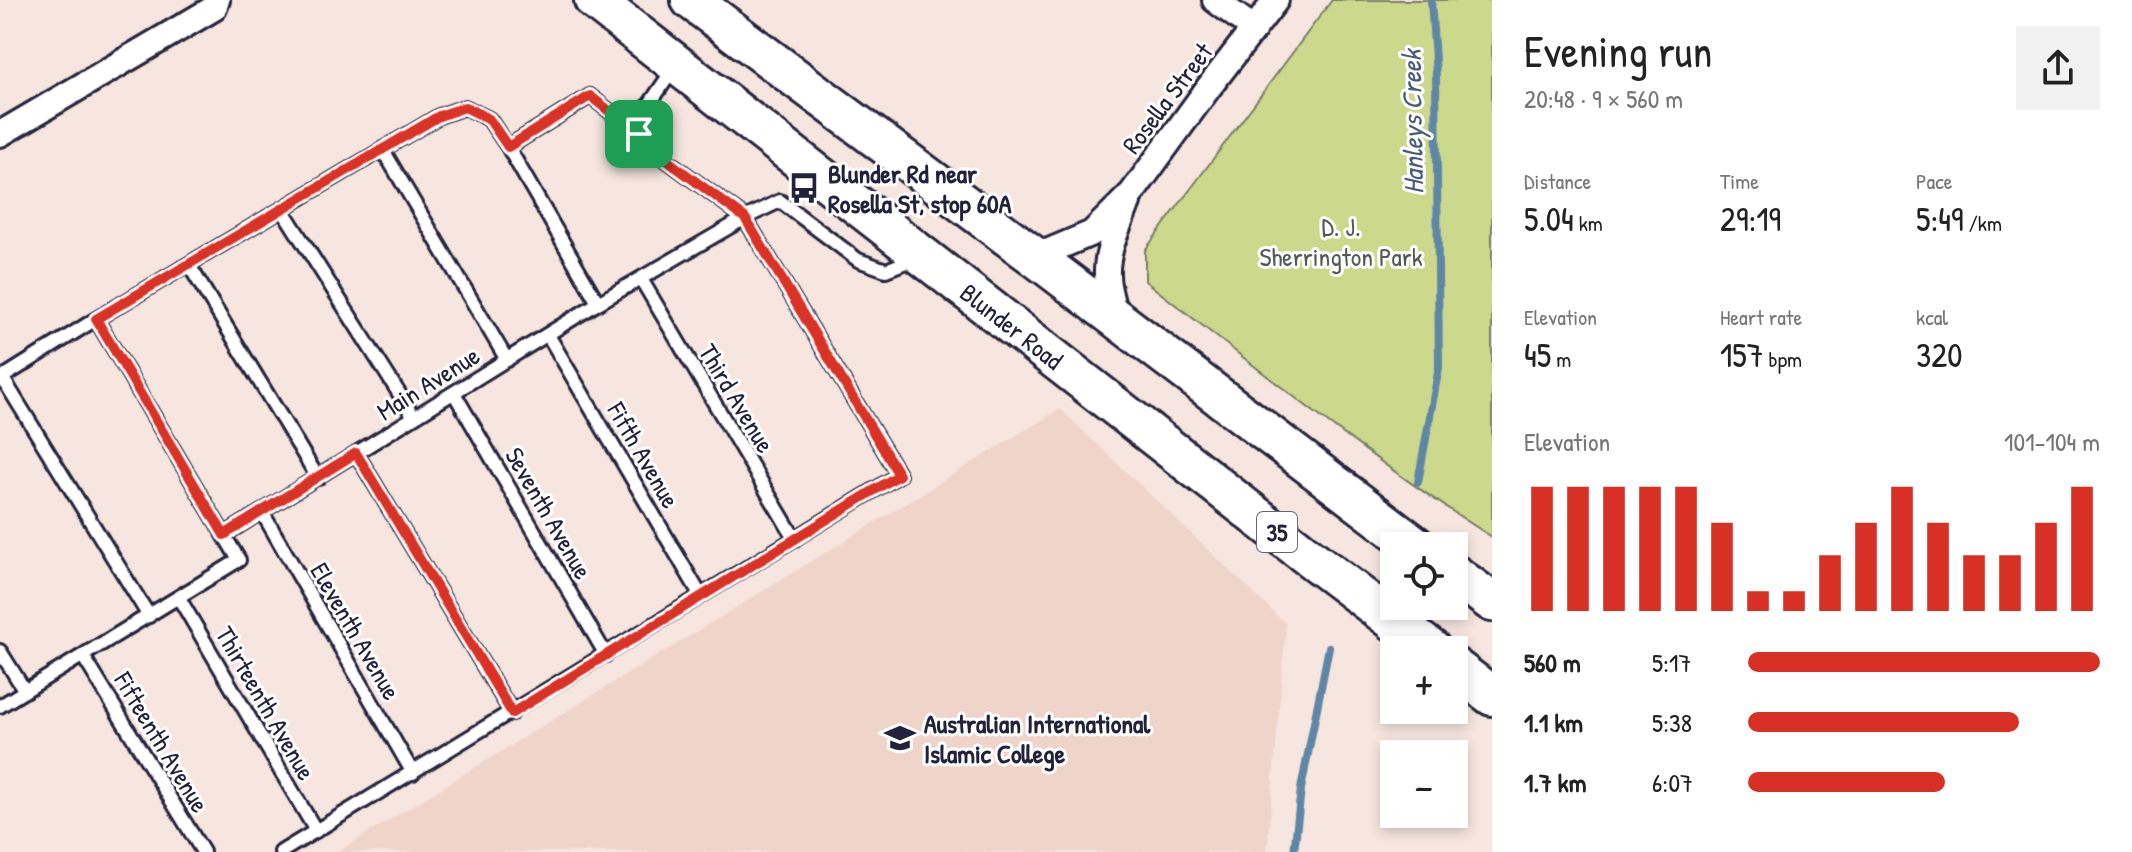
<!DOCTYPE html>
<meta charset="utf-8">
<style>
:root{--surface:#fff;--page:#f2f2f2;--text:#222;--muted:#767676;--accent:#d93025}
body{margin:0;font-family:"Patrick Hand",sans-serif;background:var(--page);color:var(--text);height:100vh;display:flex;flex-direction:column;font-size:30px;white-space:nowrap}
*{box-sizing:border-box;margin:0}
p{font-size:26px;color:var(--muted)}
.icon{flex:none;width:44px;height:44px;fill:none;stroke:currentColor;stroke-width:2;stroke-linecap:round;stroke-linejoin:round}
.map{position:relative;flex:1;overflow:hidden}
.side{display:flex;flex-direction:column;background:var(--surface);width:640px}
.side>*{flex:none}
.controls{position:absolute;left:1380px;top:532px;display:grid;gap:16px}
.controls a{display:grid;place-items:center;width:88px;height:88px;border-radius:0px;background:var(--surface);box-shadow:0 4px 12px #0003;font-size:40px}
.pin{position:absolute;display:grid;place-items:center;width:68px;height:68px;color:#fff;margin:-34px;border-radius:16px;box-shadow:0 4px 12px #0006}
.round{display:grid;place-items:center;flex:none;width:84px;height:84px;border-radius:0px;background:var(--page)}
.headline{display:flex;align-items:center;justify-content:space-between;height:136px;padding:0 32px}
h1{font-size:44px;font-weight:600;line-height:60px}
.metrics{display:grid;grid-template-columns:repeat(3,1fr);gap:12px;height:136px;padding:8px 32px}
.metrics div{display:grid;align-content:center}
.metrics b{font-size:34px;font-weight:600}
.metrics small{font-size:22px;font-weight:400}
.metrics p{font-size:22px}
.chart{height:224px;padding:16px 32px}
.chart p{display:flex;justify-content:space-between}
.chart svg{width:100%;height:144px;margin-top:8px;stroke:var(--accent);stroke-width:6}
ul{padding:0 32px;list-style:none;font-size:26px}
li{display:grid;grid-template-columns:128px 96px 1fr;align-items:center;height:60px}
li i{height:20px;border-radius:10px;background:var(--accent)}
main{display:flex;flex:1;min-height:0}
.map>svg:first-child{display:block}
.built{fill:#efd4c9}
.green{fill:#ccd98c;stroke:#777e64;stroke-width:2}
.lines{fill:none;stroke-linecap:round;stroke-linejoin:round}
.stream{stroke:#6186a5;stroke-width:8}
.lane-casing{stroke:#22223b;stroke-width:18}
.street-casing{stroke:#22223b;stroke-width:30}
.primary-casing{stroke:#22223b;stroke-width:44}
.lane{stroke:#fff;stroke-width:12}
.street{stroke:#fff;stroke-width:24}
.primary{stroke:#fff;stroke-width:38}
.route-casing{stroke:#fff;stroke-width:16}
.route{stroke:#d93025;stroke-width:10}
.labels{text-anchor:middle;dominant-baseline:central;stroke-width:6;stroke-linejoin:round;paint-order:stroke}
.shield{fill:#fff;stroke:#646476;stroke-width:2}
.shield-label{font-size:24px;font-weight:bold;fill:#22223b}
.street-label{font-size:26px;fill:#22223b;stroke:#fff}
.poi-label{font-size:26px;font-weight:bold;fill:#22223b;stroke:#fff;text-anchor:start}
.park-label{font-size:26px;fill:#555953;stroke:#fff}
.water-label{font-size:28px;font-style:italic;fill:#475c79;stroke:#fff}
</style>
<main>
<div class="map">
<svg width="1492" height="852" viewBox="0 0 1492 852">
<rect width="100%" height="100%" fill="#f6e6df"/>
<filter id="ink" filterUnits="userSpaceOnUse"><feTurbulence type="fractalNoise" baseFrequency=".0125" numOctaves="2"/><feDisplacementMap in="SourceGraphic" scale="16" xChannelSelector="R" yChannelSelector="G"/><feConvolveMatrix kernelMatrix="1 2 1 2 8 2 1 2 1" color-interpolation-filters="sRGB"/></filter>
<g filter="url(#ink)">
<path class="built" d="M1060,409L1286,624L1267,852H337Z"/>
<path class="green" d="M1332,0H1492V537C1370,460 1259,369 1145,281V250Z"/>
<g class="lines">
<path class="stream" d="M1418,482L1439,367L1436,76L1431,0
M1294,852L1301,789L1329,647"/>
<defs>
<path id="lane" d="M383,150L507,360
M282,209L414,417
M189,265L318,478
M641,279L795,539
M598,303L508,147L590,96L639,134
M96,319L439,116L465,107L489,119L508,147
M548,335L701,596
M2,377L149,616
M0,379L96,319L224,535
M454,393L606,655
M356,453L512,713
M262,512L413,773
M179,598L316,831
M0,651L25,691
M83,656L203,852
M0,706L239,560L224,535L598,303L745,218L780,201L858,260L886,270L916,258
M281,852L899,475L745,218L649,147L639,134L640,118L674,68"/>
<path id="street" d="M1215,0L1254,29
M0,134L214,8L217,0
M1035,257L1092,233L1132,193L1209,87L1276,0
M1116,318C1113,305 1107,289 1107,275C1106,249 1119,226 1128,202"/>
<g id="primary">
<path id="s1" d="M594,0L1305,554L1432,650"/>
<path d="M691,0L1035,257L1416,546"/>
<path d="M1454,574L1492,602"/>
<path d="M1454,667L1492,696"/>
</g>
</defs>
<use href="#lane" class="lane-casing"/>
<use href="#street" class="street-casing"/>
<use href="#primary" class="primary-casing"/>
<use href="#lane" class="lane"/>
<use href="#street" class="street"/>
<use href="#primary" class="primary"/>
</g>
</g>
<g class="lines" filter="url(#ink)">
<defs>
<path id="route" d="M590,96L639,134L649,147L745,218L899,475L512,713L356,453L224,535L96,319L439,116L465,107L489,119L508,147Z"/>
</defs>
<use href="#route" class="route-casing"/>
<use href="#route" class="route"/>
</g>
<defs>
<symbol id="bus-bare" viewBox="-9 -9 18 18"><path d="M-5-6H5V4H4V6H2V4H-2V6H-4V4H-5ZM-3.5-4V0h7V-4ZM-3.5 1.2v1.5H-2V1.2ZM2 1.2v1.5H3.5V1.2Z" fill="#22223b" stroke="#fff" stroke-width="2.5" paint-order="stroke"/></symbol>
<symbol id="school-bare" viewBox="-9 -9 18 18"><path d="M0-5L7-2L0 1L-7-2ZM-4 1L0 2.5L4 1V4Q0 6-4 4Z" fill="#22223b" stroke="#fff" stroke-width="2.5" paint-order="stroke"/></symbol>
</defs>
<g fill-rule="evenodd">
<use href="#bus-bare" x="782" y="166" width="44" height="44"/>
<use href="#school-bare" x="878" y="716" width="44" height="44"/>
</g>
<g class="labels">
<rect class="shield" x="1257" y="512" width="40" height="40" rx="6"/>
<g class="shield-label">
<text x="1277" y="532">35</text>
</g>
<g class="street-label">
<text transform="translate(1167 98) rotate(-53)">Rosella Street</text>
<text stroke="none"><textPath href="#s1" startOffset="530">Blunder Road</textPath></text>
<text transform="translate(428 383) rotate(-32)">Main Avenue</text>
<text transform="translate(737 398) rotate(59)">Third Avenue</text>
<text transform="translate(644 455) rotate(60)">Fifth Avenue</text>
<text transform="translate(549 513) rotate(60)">Seventh Avenue</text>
<text transform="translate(356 631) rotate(60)">Eleventh Avenue</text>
<text transform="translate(266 703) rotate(60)">Thirteenth Avenue</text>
<text transform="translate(162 742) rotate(59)">Fifteenth Avenue</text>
</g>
<g class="poi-label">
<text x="828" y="173">Blunder Rd near<tspan x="828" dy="30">Rosella St, stop 60A</tspan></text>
<text x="924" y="723">Australian International<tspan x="924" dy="30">Islamic College</tspan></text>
</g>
<g class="park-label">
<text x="1341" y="226">D. J.<tspan x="1341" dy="30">Sherrington Park</tspan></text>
</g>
<g class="water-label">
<text transform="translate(1412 122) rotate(-91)">Hanleys Creek</text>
</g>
</g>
</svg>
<div class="controls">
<a><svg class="icon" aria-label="locate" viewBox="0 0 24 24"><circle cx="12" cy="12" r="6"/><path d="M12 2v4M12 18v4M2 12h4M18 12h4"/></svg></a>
<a>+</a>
<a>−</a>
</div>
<div class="pin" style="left:639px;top:134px;background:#1e9e55"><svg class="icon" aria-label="arrive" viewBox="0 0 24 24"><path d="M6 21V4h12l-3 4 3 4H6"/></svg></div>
</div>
<section class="side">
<div class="headline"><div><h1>Evening run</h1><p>20:48 · 9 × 560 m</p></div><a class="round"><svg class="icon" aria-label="share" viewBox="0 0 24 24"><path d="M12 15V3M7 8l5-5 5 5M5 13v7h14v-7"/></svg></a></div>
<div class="metrics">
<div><p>Distance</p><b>5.04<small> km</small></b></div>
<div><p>Time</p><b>29:19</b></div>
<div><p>Pace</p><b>5:49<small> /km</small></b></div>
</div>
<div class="metrics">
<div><p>Elevation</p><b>45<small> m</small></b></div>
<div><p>Heart rate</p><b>157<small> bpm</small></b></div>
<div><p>kcal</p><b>320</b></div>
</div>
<div class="chart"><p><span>Elevation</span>101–104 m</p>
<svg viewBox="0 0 160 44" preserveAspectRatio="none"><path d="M5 44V6M15 44V6M25 44V6M35 44V6M45 44V6M55 44V17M65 44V38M75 44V38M85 44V27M95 44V17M105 44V6M115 44V17M125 44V27M135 44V27M145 44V17M155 44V6"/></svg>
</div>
<ul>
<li><b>560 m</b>5:17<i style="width:100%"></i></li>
<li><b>1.1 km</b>5:38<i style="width:77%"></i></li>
<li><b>1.7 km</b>6:07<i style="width:56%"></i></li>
</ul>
</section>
</main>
